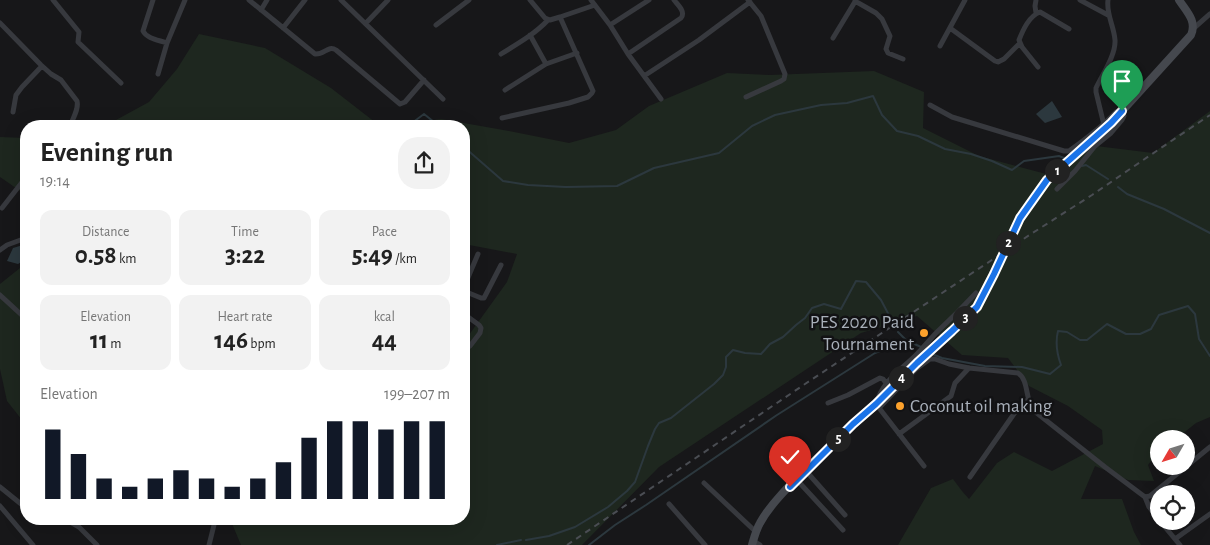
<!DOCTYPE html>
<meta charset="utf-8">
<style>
:root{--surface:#fff;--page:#f2f2f2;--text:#222;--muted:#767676;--accent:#111827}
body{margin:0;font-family:"Alegreya Sans",sans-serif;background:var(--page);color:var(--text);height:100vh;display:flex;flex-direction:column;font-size:19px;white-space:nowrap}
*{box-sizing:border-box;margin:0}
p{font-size:16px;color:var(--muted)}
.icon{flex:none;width:28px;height:28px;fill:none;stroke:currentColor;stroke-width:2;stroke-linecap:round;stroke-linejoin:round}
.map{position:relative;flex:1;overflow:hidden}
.panel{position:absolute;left:20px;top:120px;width:450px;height:405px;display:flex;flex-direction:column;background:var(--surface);border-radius:20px;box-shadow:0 5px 20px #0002}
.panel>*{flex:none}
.needle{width:32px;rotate:231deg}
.fabs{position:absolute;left:1150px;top:430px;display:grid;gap:10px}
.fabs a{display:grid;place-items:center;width:45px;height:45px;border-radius:50%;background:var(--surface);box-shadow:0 5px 20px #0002;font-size:25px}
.pin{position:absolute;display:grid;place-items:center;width:42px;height:42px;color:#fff;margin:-51px -21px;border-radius:50% 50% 50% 0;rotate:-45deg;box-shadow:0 0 5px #0007}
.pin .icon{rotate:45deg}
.km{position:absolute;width:25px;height:25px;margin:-12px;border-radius:50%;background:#222;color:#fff;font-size:14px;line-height:25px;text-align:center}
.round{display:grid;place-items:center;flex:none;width:52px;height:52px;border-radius:20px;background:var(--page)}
.headline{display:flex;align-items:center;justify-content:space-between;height:85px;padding:0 20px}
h1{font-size:28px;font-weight:600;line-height:38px}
.figures{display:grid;grid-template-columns:repeat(3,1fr);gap:8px;height:85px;padding:5px 20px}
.figures div{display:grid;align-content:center;border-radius:12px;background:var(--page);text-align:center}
.figures b{font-size:25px;font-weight:600}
.figures small{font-size:14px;font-weight:400}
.figures p{font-size:14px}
.chart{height:140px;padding:10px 20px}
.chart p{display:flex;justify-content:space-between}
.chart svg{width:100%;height:90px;margin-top:5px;stroke:var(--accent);stroke-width:6}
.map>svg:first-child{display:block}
.green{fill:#1e271f}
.water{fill:#2c383e}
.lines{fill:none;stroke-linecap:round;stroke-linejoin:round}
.stream{stroke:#2c383e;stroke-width:2}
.minor{stroke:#37393e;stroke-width:5}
.secondary{stroke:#45484e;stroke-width:8}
.rail{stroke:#4a4d53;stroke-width:2;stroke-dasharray:6 5;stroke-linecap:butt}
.secondary-bridge{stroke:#45484e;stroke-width:8}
.route-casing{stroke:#fff;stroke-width:10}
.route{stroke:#1a73e8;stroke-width:6}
.poi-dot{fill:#fca12c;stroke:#121214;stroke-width:2}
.labels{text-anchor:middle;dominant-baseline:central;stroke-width:5;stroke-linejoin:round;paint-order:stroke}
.poi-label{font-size:19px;fill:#a8afb9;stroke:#121214;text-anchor:end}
</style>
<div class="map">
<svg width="1210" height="545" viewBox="0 0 1210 545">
<rect width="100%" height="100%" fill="#171719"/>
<path class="green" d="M199,34L265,48L331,88L380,126H105L149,102L177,69Z
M874,71L924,92L923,128L979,156L1050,175L1080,144L1153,153L1210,111V417L1196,423L1176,439H1159V452L1155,456L1148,465L1154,481L1128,480L1095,466L1081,499H1122L1134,532L1141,545H879H898L931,488L953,479L962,491L969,499L997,463L1014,452L1052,471L1103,444L1102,430L1068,406L1029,386L1008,358L962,355L917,316L861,333L659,467L582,545H241L230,519H464V345L466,339L507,282L517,254L464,244V126H391L441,119L509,131L569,143L616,130L649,106L727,73L770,75Z
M0,137L26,138V195L0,177Z
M26,266V425L7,401L0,369V284L20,268Z"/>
<path class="water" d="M1052,101L1062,117L1045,123L1036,114Z
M23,245L26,247V259L18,264L7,261L13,248Z"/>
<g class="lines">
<path class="stream" d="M111,124L120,126
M408,126L424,114L439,126
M464,147L503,181L528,185L566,187L617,186L654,168L719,153L752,126L775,115L821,105L847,103L873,96L882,115L897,131L918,136L945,149L971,154L992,161L1012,170L1024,161L1059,156L1064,158
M1082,166L1086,165L1108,179
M1118,187L1127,194L1164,209L1210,233
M898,332L906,340L921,347
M932,354L942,358L985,366L1022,367L1050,374L1061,365C1057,354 1055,343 1058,331L1067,332L1080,340H1087L1107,324L1126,334H1140L1151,329L1159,315L1188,306L1195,314L1199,339L1210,356
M526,540L549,536L575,527L608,507L627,491L635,482L648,446L655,429L659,423L671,418L714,384L723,375L726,367V357L733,350L745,353L761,354L770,344L783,337L796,325L805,318L812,308L824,304L841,309L856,281L866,282L881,300L891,319L889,320
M497,545L521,540
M589,545L615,525L646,505L777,415L875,353L906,340"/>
<path class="minor" d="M53,0L79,32L78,42L121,83
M153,0L143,31C147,39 159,40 167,43
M249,0L315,54C324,55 328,45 336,50L400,104L405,102L424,80
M341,0L443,99
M591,0L610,25L628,54L661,99
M1036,0L1035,6L1036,13
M1080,0L1108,15
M855,1L876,13L882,19L890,36L886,49L888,53L903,59
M261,10L267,0
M560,17L595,5
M0,23L41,65L51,74L61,80L77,101C79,109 73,118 70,126
M366,23L388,0
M436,25L469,0
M610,25L649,0
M283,28L305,0
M950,28L995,61L998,62L1004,59L1020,43
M1194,28L1210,14
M530,35L546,64
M833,38L856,0
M940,46L965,0
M501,54C517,44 535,34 548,20
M628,54L681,18C686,12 678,5 674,0
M1038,67L1022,47L1019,40C1023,30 1029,16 1040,12L1069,29
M158,74L167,43L185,0
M644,76L699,40L750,2
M505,90L546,64L577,53
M746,97L781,81L784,79L785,74L761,16L748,0
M930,105L952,117L1064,151H1069C1086,139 1102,127 1116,112L1122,111L1124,116L1122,120L1111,133L1095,146L1075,171L1057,189
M13,112L16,95L22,87L42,66
M502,118L569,103L588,97L592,93L593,91L560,17L550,20L545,18L530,0
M1104,125L1096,92V88C1102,75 1116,55 1115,40C1114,26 1106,14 1108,0
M2,208L23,181
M0,250L7,245L26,238
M464,287L478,254
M464,291L481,298H484L501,265
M0,295L26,319
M464,314L479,325L481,328L480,333L470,346
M828,403L848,395L880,378L883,379L886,383
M879,408L916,369L930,359H935L949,364L969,368L1018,373C1029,380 1025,399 1033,410L1105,467L1145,497L1150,496L1210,447
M899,434L951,396L955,383L969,368
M924,466L876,404C883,380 900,371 917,354C924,347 930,339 938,331C951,319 964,306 976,293
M806,471L845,515
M970,477L1018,408L1028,399
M797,480L843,530
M704,483L756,532
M0,487L26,508
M1145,497L1149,507L1159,519
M669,504L705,545
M0,506L33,545
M65,519L79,527L97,545
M1160,521L1180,545
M1175,539L1210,514
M753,541L760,545
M209,545L214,525L213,522L209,519"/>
<path class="secondary" d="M1122,111L1191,35C1197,21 1187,12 1179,0
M752,545C754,538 756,530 760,523C773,499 801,475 821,455C851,426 882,397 912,368"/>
<path class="rail" d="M567,545L805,384L1031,234L1092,195L1152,154L1210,115"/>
<path class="secondary-bridge" d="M912,368L952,331L977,307L994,274L1020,218L1047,181L1111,123L1122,111"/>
</g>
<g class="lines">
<defs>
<path id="route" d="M790,487L853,424L876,404L917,363L952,331L977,307L994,274L1020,218L1047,180L1111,123L1122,111"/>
</defs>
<use href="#route" class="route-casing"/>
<use href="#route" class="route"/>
</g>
<g class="poi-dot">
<circle cx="924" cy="333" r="5"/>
<circle cx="900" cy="406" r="5"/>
</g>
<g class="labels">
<g class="poi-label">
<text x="914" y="322">PES 2020 Paid<tspan x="914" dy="22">Tournament</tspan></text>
<text x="910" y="406" text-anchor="start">Coconut oil making</text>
</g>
</g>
</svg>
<div class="fabs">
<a><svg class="needle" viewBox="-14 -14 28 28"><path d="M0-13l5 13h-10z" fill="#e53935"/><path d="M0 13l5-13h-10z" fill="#767676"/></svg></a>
<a><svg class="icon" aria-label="locate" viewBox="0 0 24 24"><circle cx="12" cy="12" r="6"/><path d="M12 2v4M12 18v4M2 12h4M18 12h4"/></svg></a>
</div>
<div class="pin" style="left:1122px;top:111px;background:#1e9e55"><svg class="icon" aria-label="arrive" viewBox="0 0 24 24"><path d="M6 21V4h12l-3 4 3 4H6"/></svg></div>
<div class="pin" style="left:790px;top:487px;background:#d93025"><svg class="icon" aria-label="check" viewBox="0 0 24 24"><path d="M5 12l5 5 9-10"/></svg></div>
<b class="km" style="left:1057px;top:171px">1</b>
<b class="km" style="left:1008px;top:243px">2</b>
<b class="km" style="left:965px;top:318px">3</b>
<b class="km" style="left:901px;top:378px">4</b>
<b class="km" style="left:838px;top:439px">5</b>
<section class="panel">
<div class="headline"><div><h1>Evening run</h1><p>19:14</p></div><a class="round"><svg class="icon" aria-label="share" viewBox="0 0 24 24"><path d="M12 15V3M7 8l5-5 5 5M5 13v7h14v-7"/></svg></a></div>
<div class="figures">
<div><p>Distance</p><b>0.58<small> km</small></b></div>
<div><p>Time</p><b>3:22</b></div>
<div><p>Pace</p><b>5:49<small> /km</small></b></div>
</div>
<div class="figures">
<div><p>Elevation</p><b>11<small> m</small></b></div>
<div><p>Heart rate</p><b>146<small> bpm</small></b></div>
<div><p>kcal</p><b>44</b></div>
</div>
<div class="chart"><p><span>Elevation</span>199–207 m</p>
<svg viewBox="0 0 160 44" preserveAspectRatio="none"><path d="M5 44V10M15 44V22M25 44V34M35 44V38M45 44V34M55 44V30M65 44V34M75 44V38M85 44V34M95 44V26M105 44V14M115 44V6M125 44V6M135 44V10M145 44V6M155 44V6"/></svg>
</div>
</section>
</div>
